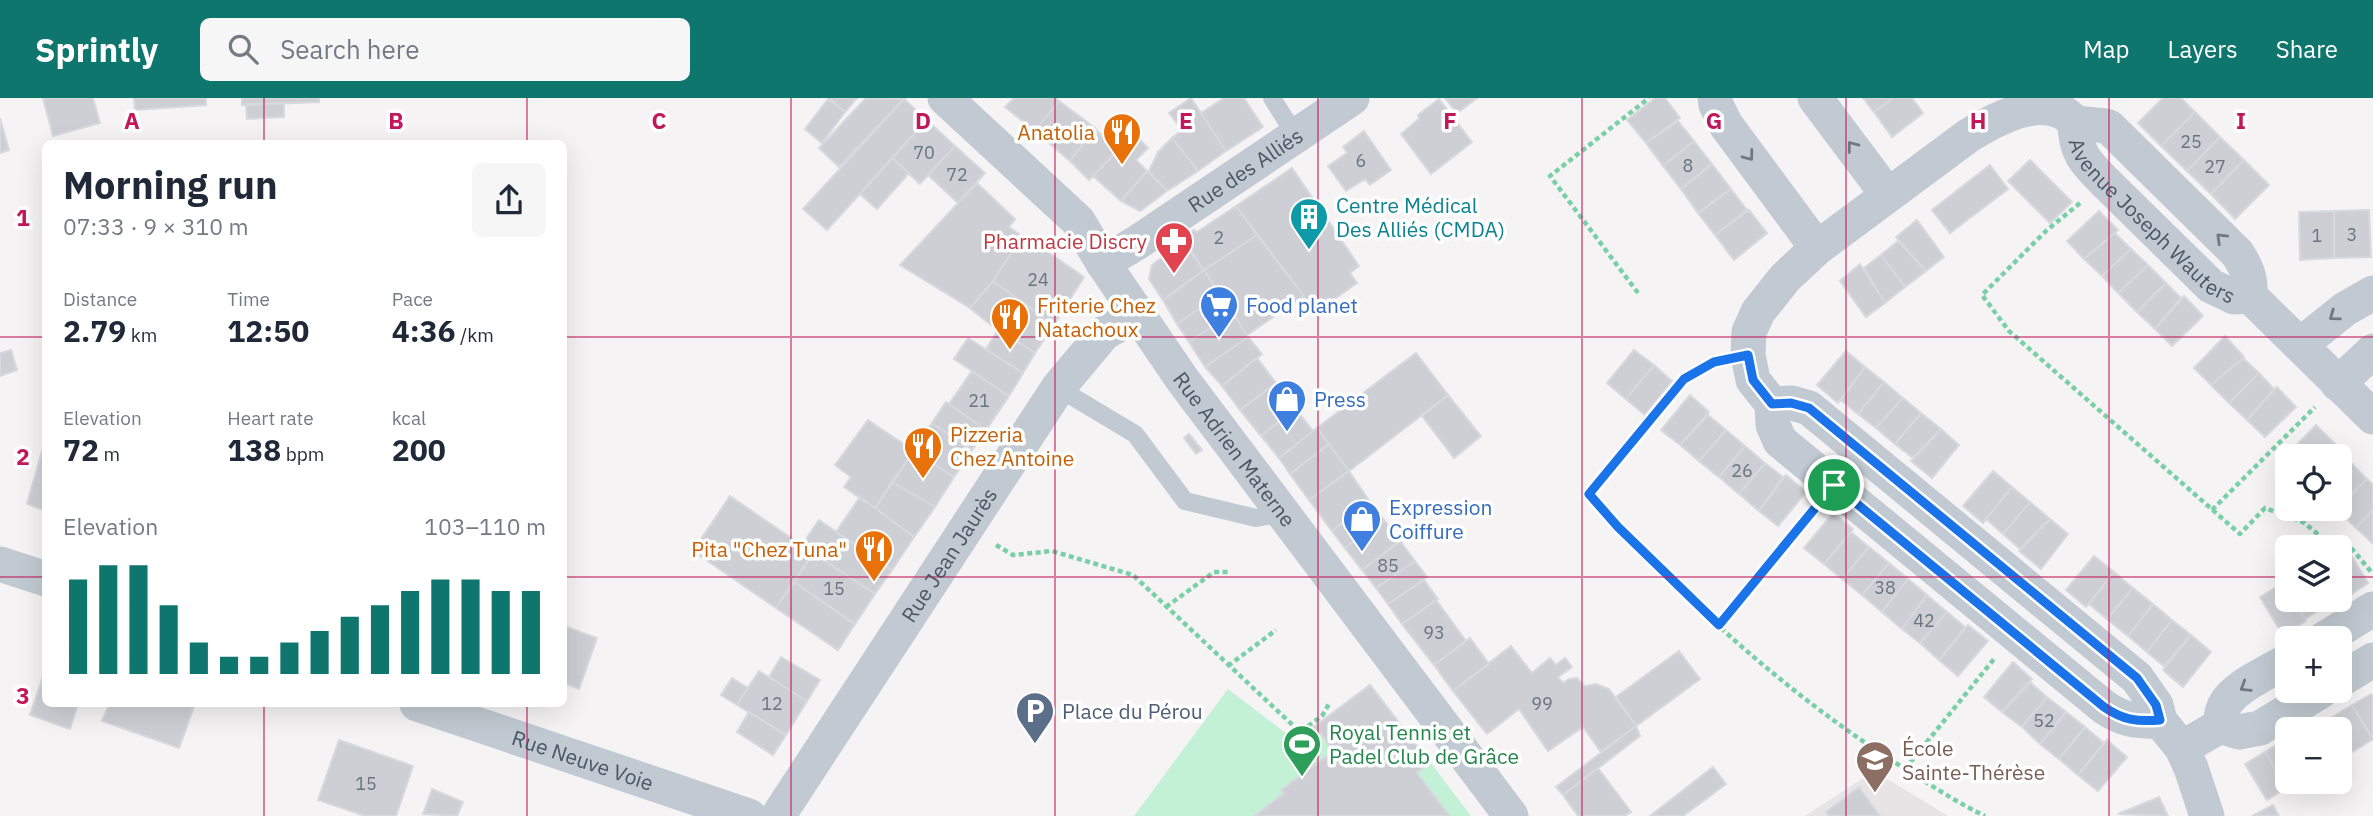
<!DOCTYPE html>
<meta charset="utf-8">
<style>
:root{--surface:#fff;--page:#f6f6f7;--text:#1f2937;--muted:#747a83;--accent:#0f766e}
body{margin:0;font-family:"IBM Plex Sans",sans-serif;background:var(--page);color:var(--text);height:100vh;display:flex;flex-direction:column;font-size:26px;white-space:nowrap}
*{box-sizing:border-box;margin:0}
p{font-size:23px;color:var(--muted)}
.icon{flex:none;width:38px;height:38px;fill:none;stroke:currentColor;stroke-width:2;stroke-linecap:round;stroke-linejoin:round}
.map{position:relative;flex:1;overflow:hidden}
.panel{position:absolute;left:42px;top:42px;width:525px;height:567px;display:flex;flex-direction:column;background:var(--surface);border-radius:10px;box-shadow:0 7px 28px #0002}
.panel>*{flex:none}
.tools{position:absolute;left:2275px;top:346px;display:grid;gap:14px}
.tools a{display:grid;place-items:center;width:77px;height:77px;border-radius:10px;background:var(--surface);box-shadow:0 7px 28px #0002;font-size:35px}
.pin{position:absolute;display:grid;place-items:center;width:60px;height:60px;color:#fff;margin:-30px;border:4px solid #fff;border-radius:50%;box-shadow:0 2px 7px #0007}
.round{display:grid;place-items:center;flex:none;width:74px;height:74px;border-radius:10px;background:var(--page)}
.head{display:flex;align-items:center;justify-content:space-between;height:119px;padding:0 21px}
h1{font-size:38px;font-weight:700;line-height:52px}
.metrics{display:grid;grid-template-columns:repeat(3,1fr);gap:10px;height:119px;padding:7px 21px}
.metrics div{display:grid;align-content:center}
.metrics b{font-size:30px;font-weight:700}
.metrics small{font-size:19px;font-weight:400}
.metrics p{font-size:19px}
.chart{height:196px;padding:14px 21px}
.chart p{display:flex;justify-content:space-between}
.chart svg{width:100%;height:126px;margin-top:7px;stroke:var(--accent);stroke-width:6}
header{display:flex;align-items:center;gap:42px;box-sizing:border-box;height:98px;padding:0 35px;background:var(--accent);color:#fff}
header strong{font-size:33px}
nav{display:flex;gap:38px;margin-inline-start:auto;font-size:24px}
.search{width:490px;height:63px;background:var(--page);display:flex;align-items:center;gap:18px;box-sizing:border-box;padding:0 24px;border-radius:10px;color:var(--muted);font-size:26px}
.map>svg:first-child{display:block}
.education{fill:#e6e4e5}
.green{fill:#c3f1d5}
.building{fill:#cdcfd5;stroke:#d7d9de;stroke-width:2}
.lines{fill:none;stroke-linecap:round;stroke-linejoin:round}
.path{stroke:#7ad0a6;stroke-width:4.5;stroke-dasharray:5 3.5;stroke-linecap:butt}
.lane{stroke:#c1cad2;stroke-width:18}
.street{stroke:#c1cad2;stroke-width:35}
.oneway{stroke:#6e7983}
.route-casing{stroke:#fff;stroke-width:14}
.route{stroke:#1a73e8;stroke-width:9}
.grid{fill:none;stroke:#c2185b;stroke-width:2;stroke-opacity:0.55}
.labels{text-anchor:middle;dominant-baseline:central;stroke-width:7;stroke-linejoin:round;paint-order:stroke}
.number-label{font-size:18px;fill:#6b747e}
.food-label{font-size:21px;fill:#c56008;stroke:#fff;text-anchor:end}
.street-label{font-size:21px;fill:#4a5661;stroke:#fff}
.culture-label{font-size:21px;fill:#0d838f;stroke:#fff;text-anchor:start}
.health-label{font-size:21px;fill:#be3a42;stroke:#fff;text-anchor:end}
.shop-label{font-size:21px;fill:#366cbe;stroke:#fff;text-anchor:start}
.service-label{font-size:21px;fill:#4e5e75;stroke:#fff;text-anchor:start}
.leisure-label{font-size:21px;fill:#27864d;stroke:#fff;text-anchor:start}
.education-label{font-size:21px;fill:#785e54;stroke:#fff;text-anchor:start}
.grid-label{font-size:23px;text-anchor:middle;font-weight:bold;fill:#c2185b;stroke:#fff;stroke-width:7;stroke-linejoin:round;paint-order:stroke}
</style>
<header>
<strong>Sprintly</strong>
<div class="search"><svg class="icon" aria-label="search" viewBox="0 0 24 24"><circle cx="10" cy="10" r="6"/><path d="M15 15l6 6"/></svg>Search here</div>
<nav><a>Map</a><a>Layers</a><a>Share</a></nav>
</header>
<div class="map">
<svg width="2373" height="718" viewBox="0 0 2373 718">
<rect width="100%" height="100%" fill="#f5f3f3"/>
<path class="education" d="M1874,673L1948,718H1805Z"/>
<path class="green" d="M1371,586L1471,718H1134L1228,591L1296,643Z"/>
<path class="building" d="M43,0H93L100,25L53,38Z
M134,0H206V7L135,12Z
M242,0H319V4L242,7Z
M829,0H857L845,14Z
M866,0L904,1L839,69L819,50Z
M1014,0H1055L1059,3L1035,33L1005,9Z
M1191,0L1226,53L1198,73L1172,40L1182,32L1169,15Z
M1224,0H1244L1263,29L1226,53L1201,15Z
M1445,0H1477L1457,15Z
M1655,0H1665L1680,20L1646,45L1627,22Z
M1863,0H1893L1874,14Z
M1893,0H1912L1923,15L1892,39L1874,14Z
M2163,0H2181L2195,14L2161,48L2138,25Z
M828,1L845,14L822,45L805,31Z
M904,1L927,22L827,132L803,111Z
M1439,1L1472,44L1431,76L1401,36L1419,21L1418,17Z
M1059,3L1095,30L1070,63L1035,33Z
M284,5V19L247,21L246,6Z
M2195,14L2220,39L2187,73L2161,48Z
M0,20L9,52L0,55Z
M927,22L955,48L920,86L892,60Z
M1678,23L1694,43L1663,68L1646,45Z
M1095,30L1116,54L1089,82L1070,63Z
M1364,33L1391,72L1370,87L1365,81L1346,93L1328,68L1347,55L1343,49Z
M1134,36L1148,50L1136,62L1147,73L1121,103L1093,78Z
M2220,39L2244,62L2211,96L2187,73Z
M1172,40L1198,73L1167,93L1149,73L1158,54Z
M1694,43L1712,66L1681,91L1663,68Z
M955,48L985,75L958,105L928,77Z
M892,60L909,75L877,111L860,96Z
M2030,62L2072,104L2050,125L2008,83Z
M2244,62L2269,87L2235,121L2211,96Z
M1712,66L1731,91L1698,115L1681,91Z
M1990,67L2008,91L1950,135L1932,112Z
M1292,70L1359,168L1350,175L1357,185L1316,214L1236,108Z
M1147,73L1167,93L1140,113L1121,103Z
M977,85L1015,121L1009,129L1022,138L993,183L970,210L900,167Z
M1731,91L1747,112L1715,137L1698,115Z
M1236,108L1257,137L1204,172L1181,141L1194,132L1197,134Z
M1749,112L1767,135L1734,162L1715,137Z
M2369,112L2371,159L2334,160V113Z
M2099,113L2118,132L2084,161L2067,143Z
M2334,113V160L2300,162L2299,114Z
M1917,122L1944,159L1926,173L1896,139Z
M2115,135L2131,151L2102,178L2084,161Z
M1023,137L1084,179L1054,227L993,183Z
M1257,137L1304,198L1247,237L1204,172Z
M1184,143L1204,172L1163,202L1149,181L1152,167Z
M1898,143L1926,173L1905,189L1881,157Z
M2131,151L2148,167L2118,195L2102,178Z
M1881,157L1905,189L1885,205L1864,170Z
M1860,166L1885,205L1866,219L1840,183Z
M2148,167L2166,185L2137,214L2118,195Z
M1204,172L1220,197L1177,226L1163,202Z
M993,183L1054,227L1035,255L987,224L970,210Z
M2166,185L2181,200L2155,231L2137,214Z
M1220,197L1233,215L1189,244L1177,226Z
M2184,198L2203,218L2172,248L2155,231Z
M1233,215L1248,239L1205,269L1189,244Z
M998,232L1035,255L1023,275L986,251Z
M2225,238L2244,259L2211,287L2194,270Z
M1248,239L1262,256L1222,288L1205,269Z
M968,240L1023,275L1009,298L954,261Z
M11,252L17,272L0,278V255Z
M1634,252L1654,267L1626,301L1607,285Z
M1846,253L1865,269L1838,305L1817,287Z
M1416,255L1448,297L1349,373L1317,330Z
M1257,260L1276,285L1240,312L1222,288Z
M2243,260L2259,275L2229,305L2211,287Z
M1654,267L1672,283L1645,317L1626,301Z
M1865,269L1884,284L1858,316L1841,302Z
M972,273L1009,298L986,332L949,306Z
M2259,275L2274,291L2247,322L2229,305Z
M1884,284L1903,300L1876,330L1858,316Z
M1276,285L1295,310L1261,338L1240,312Z
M2277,289L2296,309L2265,339L2247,322Z
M1448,297L1481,338L1454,360L1422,318Z
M1690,297L1709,314L1680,347L1661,332Z
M1903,300L1921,315L1895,346L1876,330Z
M946,304L986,332L972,352L932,325Z
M1295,310L1313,333L1279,360L1261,338Z
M1921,315L1941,331L1913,360L1895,346Z
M1708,317L1726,332L1699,363L1680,347Z
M868,322L914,353L875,410L844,389L851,379L835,367Z
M932,325L972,352L954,379L914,353Z
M2316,327L2335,346L2333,349L2322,359H2287V363L2284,360Z
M1317,330L1329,346L1290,376L1279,360Z
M1941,331L1959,347L1932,380L1911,363Z
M1726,332L1745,348L1719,379L1699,363Z
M1189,336L1202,352L1196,356L1184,340Z
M1329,346L1349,373L1309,402L1290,376Z
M1745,348L1765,365L1739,396L1719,379Z
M2333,349L2350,364L2340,375V359H2322Z
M42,353L46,354V413L27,406Z
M914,353L954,379L935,409L892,384Z
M2350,364L2367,381L2340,409V375Z
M1765,365L1783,379L1759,413L1739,396Z
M1349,373L1370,404L1332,433L1309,402Z
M1993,373L2012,389L1983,425L1963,408Z
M1786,377L1806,394L1778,428L1759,413Z
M2367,381L2373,387V412L2356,430L2337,411Z
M892,384L935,409L914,439L875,410Z
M2012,389L2030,404L2003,436L1986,421Z
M730,398L813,455L776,510L693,453Z
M860,399L914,439L892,472L836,434Z
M1370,404L1384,422L1345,450L1332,433Z
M2030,404L2050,421L2020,451L2003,436Z
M2373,412V446L2356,430Z
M1833,415L1853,431L1824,466L1804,450Z
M2050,421L2068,436L2041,471L2019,453Z
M819,422L892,472L875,496L802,447Z
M1384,422L1400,443L1362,472L1345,450Z
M1851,434L1869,449L1842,481L1824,466Z
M1400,443L1415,463L1376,490L1362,472Z
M2345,447L2368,485L2346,500L2340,491V450Z
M1869,449L1889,465L1862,497L1842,481Z
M813,455L875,496L855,526L794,484Z
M2094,458L2114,474L2086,509L2066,492Z
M1415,463L1427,479L1388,506L1376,490Z
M1889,465L1908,481L1882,514L1862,497Z
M2114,474L2133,490L2107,521L2089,506Z
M1908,481L1927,497L1902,531L1882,514Z
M1424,482L1438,501L1402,526L1388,506Z
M794,484L855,526L838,552L776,510Z
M2281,486L2287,495V502H2293L2306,523L2283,537L2260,499Z
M2133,490L2153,506L2128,538L2107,521Z
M1927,497L1947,514L1920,545L1902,531Z
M1436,502L1466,543L1434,567L1402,526Z
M2293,502H2320L2324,509L2305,521Z
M2153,506L2172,522L2147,554L2128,538Z
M1947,514L1965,529L1939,562L1920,545Z
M2172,522L2191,537L2164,568L2147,554Z
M1968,527L1988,543L1958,578L1939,562Z
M564,528L597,540L579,591L564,585Z
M2191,537L2211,554L2183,589L2163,572Z
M1470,540L1489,566L1453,593L1434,567Z
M1511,548L1532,575L1550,560L1556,567L1565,560L1572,569L1558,579L1563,585L1569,581L1577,580L1585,588L1596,586L1609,591L1636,628L1601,654L1583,629L1548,653L1519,611L1487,636L1453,593Z
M1679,553L1700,581L1636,628L1616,599Z
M781,559L820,582L807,603L769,579Z
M2013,564L2032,581L2002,614L1984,599Z
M46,570V606H78L70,631L30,617Z
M759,573L807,603L786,637L737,607Z
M732,580L748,590L737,607L721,597Z
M2030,584L2047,599L2022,629L2002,614Z
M1370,587L1430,665L1417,675L1450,718H1254L1284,695L1281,692L1333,653L1321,636L1301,651L1295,643Z
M2371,596L2373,599V641L2352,607Z
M2047,599L2066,614L2040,646L2022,629Z
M109,606H195L179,650L102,623Z
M2352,607L2373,641L2352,654L2331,620Z
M749,614L786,637L773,657L737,634Z
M2066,614L2085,629L2059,661L2040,646Z
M2331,620L2338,632H2311Z
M1636,628L1640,638L1563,697L1556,689Z
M2085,629L2104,645L2078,677L2059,661Z
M2340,634L2352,654L2340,661Z
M2287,640V684H2302L2288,692L2265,654Z
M339,642L413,668L396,718H365L318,702Z
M2107,642L2127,659L2098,693L2078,677Z
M2265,654L2286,690L2267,702L2245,666Z
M1713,669L1726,686L1683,718H1650Z
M1598,670L1631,714L1625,718H1578L1563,697Z
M1859,689L1880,718H1829L1826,714Z
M432,691L463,704L457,718L423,716Z
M2159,699L2168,718L2118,716Z
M2273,707L2279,718H2252Z"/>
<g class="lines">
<path class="path" d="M2080,105L2047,132L1982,197L2009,233L2240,436L2265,410L2303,424L2324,441L2347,445L2373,476
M1638,195L1550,78L1649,0
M1716,263L1684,281L1589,396C1680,499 1785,595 1902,669C1929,686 1956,704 1985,718
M2212,412L2315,309
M996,447L1013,457L1052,453L1133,477L1300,634L1322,618L1330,604
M1166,509L1214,474H1231
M1719,527L1813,412
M1228,568L1276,532
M1905,671L1994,561"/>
<path class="lane" d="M1272,0L1296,38
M1058,290L1135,336L1185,403L1256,420L1283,415"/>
<g class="street">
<path id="s1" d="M945,0L1078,123L1103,165L1182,281L1511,718"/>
<path d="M1715,0L1716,7L1726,27L1817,150"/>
<path d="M1815,0L1887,96"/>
<path id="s2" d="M2075,24C2075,53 2084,63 2104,83L2211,188L2234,199L2250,198"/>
<path id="s3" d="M1103,165L1138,144L1352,0"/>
<path d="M2300,247L2345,211L2373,195"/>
<path d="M2338,286L2373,253"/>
<path d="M1772,306L1792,305L1809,310L2137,580L2156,607L2160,623L2182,650L2191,670L2207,718"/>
<path d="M0,466L46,481"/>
<path d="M2324,541L2373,511"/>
<path d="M2340,582L2373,562"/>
<path id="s4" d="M417,606L749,718"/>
<path d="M2160,623C2137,624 2123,622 2104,609L1780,343L1773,327L1772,306L1753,282L1748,257L1749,234L1758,214L1785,180L1817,150L1968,38C1992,23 2034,0 2062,14C2067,16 2071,22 2076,24C2083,27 2099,26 2109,29L2237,155C2247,170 2251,180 2250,198L2373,319"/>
<path d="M2220,628C2221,618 2222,609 2229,601C2241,586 2270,573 2287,563"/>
<path d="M2182,650L2220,628L2239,634L2260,630L2321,593"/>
<path id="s5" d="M778,718L1058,290L1104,235L1138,216"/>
</g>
</g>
<defs><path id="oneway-chevron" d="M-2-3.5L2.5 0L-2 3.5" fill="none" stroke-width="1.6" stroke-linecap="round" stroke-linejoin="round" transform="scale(1.75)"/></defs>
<g class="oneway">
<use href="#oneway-chevron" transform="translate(1852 48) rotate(-127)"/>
<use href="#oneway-chevron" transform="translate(1749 58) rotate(53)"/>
<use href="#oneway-chevron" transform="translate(2221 140) rotate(-136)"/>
<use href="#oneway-chevron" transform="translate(2334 218) rotate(144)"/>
<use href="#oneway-chevron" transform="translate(2245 589) rotate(148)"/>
</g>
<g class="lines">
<defs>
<path id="route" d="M1748,257L1753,282L1772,306L1791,305L1809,310L2137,580L2156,607L2160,622C2137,624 2123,622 2104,609L1834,387L1719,527L1618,429L1589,396L1684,281L1714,264Z"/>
</defs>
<use href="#route" class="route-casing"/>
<use href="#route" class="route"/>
</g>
<path class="grid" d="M264,0V46M527,0V46M791,0V718M1055,0V718M1318,0V718M1582,0V718M1846,0V718M2109,0V718M0,239H46M564,239H2373M0,479H46M564,479H2287M2340,479H2373M264,606V718M527,606V718"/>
<defs>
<symbol id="restaurant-pin" viewBox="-11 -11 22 30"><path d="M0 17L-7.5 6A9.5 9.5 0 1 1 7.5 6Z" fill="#e8710a" stroke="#fff"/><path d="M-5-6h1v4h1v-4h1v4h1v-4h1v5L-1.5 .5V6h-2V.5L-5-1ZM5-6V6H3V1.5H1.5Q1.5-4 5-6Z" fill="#fff"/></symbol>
<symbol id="building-pin" viewBox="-11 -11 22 30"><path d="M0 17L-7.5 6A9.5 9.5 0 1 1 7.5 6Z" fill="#0f9aa8" stroke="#fff"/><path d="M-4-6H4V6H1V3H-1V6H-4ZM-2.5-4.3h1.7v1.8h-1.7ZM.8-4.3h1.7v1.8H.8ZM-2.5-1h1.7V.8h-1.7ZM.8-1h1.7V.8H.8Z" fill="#fff"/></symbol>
<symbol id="pharmacy-pin" viewBox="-11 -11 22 30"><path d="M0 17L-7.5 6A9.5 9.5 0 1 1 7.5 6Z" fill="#e0444e" stroke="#fff"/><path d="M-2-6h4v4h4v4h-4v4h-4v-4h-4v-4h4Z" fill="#fff"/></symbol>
<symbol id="supermarket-pin" viewBox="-11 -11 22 30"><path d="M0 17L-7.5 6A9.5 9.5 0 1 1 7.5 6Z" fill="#3f7fe0" stroke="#fff"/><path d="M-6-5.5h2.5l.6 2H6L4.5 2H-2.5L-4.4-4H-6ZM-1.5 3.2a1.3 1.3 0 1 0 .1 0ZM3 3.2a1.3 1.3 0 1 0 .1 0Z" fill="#fff"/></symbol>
<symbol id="shop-pin" viewBox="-11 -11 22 30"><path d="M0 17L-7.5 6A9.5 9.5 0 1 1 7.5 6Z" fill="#3f7fe0" stroke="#fff"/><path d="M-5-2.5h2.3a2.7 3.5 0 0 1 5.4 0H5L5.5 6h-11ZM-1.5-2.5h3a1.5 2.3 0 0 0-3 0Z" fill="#fff"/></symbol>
<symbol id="parking-pin" viewBox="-11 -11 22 30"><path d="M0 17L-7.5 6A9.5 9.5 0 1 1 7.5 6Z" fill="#5c6f8a" stroke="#fff"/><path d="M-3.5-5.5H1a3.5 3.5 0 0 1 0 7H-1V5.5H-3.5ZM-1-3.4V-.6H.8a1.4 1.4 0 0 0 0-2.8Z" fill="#fff"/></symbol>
<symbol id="stadium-pin" viewBox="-11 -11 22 30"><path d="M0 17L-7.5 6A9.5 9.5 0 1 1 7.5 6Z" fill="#2e9e5b" stroke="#fff"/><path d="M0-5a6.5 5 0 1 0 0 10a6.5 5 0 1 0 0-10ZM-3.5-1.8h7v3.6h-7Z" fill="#fff"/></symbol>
<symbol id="school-pin" viewBox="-11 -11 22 30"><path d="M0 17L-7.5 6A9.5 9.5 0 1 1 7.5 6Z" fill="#8d6e63" stroke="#fff"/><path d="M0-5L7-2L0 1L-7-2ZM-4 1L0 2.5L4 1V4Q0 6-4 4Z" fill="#fff"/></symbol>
</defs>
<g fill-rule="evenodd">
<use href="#restaurant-pin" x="1100" y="12" width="44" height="60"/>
<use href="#building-pin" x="1287" y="97" width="44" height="60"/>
<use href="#pharmacy-pin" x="1152" y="121" width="44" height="60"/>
<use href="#supermarket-pin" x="1197" y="185" width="44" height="60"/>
<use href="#restaurant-pin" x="988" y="197" width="44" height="60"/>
<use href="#shop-pin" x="1265" y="279" width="44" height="60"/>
<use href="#restaurant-pin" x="901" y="326" width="44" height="60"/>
<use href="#shop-pin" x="1340" y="399" width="44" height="60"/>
<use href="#restaurant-pin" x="852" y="429" width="44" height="60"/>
<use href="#parking-pin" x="1013" y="591" width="44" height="60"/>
<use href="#stadium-pin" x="1280" y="624" width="44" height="60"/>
<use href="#school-pin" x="1853" y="640" width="44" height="60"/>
</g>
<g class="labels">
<g class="number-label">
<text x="2191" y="43">25</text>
<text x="924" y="54">70</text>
<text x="1361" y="62">6</text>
<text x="1688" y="67">8</text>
<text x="2215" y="68">27</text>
<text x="957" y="76">72</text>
<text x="2352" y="136">3</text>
<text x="2317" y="137">1</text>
<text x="1219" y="139">2</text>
<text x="1038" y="181">24</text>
<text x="979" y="302">21</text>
<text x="1742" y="372">26</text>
<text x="1388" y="467">85</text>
<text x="1885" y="489">38</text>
<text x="834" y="490">15</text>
<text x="1924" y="522">42</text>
<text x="1434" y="534">93</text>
<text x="772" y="605">12</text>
<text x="1542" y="605">99</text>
<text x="2044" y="622">52</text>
<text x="366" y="685">15</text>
</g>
<g class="food-label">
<text x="1095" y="34">Anatolia</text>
<text x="1037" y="207" text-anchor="start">Friterie Chez<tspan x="1037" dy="24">Natachoux</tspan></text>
<text x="950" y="336" text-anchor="start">Pizzeria<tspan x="950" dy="24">Chez Antoine</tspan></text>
<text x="847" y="451">Pita "Chez Tuna"</text>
</g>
<g class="street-label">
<text stroke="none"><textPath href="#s3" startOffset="170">Rue des Alliés</textPath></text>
<text stroke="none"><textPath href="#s2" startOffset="130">Avenue Joseph Wauters</textPath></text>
<text stroke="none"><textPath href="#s1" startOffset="458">Rue Adrien Materne</textPath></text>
<text stroke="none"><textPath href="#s5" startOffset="312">Rue Jean Jaurès</textPath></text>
<text stroke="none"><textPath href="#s4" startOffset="175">Rue Neuve Voie</textPath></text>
</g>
<g class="culture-label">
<text x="1336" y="107">Centre Médical<tspan x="1336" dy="24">Des Alliés (CMDA)</tspan></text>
</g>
<g class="health-label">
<text x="1147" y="143">Pharmacie Discry</text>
</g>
<g class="shop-label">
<text x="1246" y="207">Food planet</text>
<text x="1314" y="301">Press</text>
<text x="1389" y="409">Expression<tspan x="1389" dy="24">Coiffure</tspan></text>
</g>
<g class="service-label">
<text x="1062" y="613">Place du Pérou</text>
</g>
<g class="leisure-label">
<text x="1329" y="634">Royal Tennis et<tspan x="1329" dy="24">Padel Club de Grâce</tspan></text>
</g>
<g class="education-label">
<text x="1902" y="650">École<tspan x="1902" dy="24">Sainte-Thérèse</tspan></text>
</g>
</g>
<g class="grid-label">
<text x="132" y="31">A</text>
<text x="396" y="31">B</text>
<text x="659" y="31">C</text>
<text x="923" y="31">D</text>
<text x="1186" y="31">E</text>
<text x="1450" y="31">F</text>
<text x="1714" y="31">G</text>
<text x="1978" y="31">H</text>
<text x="2241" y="31">I</text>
<text x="23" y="128">1</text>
<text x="23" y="367">2</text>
<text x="23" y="606">3</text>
</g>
</svg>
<div class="tools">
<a><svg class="icon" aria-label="locate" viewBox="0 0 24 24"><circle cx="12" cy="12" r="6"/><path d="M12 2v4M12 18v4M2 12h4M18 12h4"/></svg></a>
<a><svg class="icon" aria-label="layers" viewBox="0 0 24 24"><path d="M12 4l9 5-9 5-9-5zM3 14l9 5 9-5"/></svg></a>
<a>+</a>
<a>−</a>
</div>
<div class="pin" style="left:1834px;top:387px;background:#1e9e55"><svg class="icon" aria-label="arrive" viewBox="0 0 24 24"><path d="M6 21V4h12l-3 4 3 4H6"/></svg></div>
<section class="panel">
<div class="head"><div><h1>Morning run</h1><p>07:33 · 9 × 310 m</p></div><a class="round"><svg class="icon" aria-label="share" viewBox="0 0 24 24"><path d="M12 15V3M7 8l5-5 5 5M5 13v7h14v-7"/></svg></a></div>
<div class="metrics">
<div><p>Distance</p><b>2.79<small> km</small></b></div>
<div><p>Time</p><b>12:50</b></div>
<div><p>Pace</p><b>4:36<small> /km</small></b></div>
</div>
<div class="metrics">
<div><p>Elevation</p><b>72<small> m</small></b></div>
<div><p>Heart rate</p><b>138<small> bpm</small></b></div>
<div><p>kcal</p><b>200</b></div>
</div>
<div class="chart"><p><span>Elevation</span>103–110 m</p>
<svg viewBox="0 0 160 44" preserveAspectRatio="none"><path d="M5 44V11M15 44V6M25 44V6M35 44V20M45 44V33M55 44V38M65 44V38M75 44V33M85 44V29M95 44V24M105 44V20M115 44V15M125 44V11M135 44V11M145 44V15M155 44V15"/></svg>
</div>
</section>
</div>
